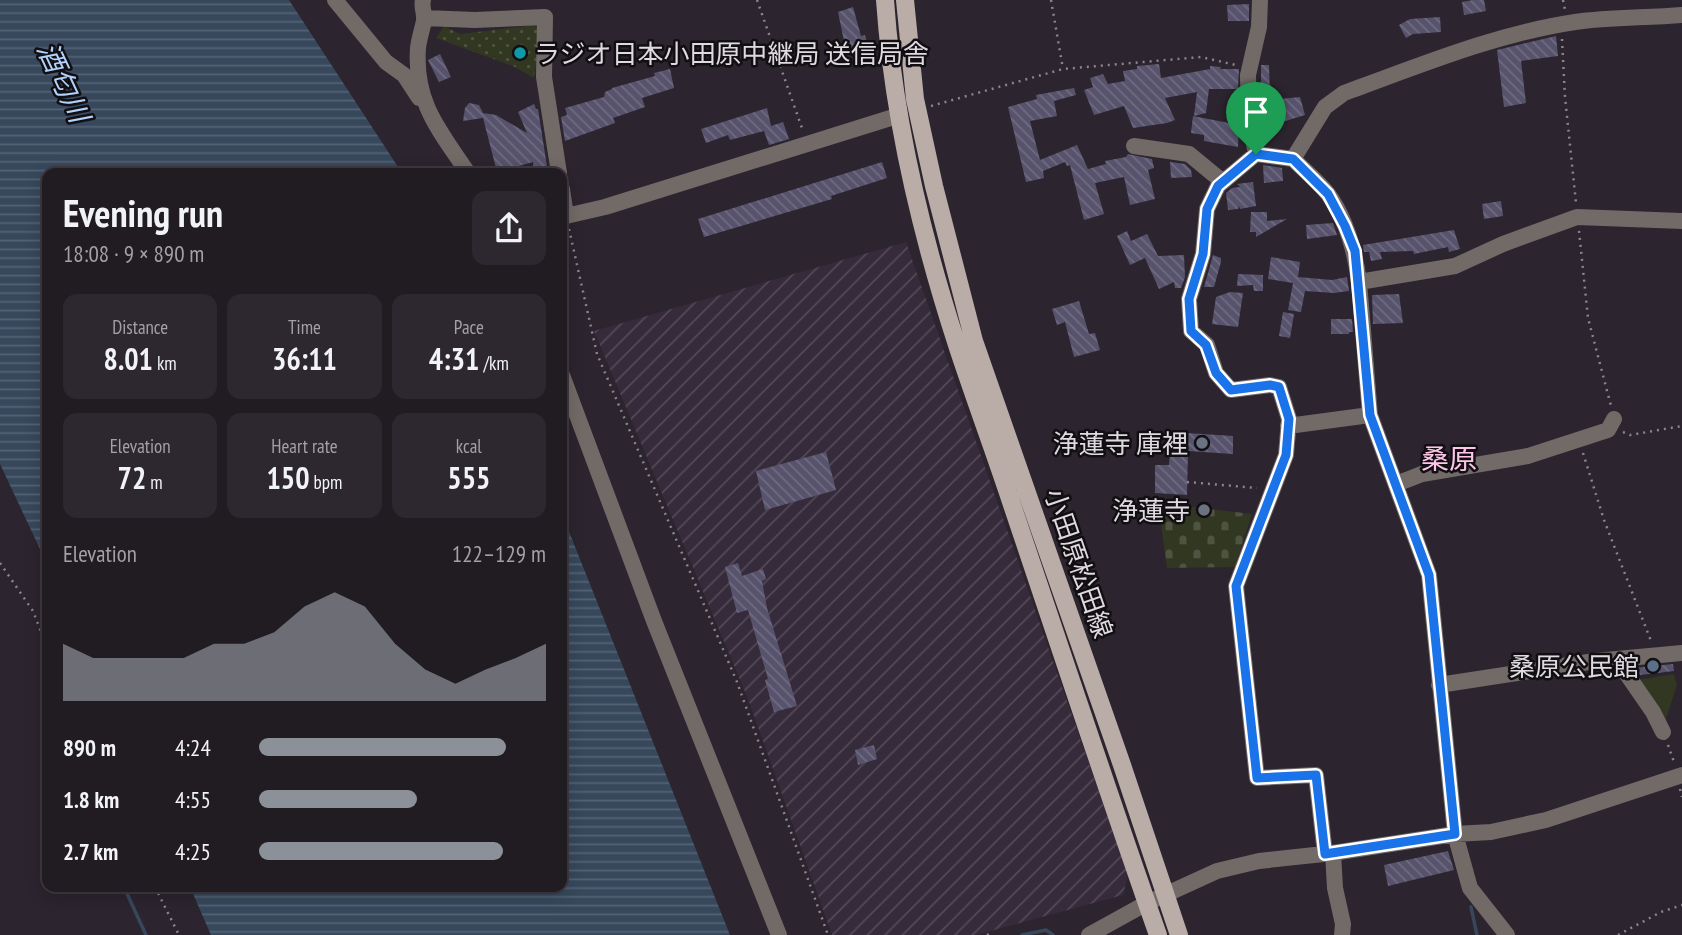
<!DOCTYPE html>
<meta charset="utf-8">
<style>
:root{--surface:#211b22;--page:#2d282f;--text:#f1f3f6;--muted:#a2a1a5;--line:#3e3940;--accent:#8c9099}
body{margin:0;font-family:"PT Sans Narrow","Noto Sans JP",sans-serif;background:var(--page);color:var(--text);height:100vh;display:flex;flex-direction:column;font-size:26px;white-space:nowrap}
*{box-sizing:border-box;margin:0}
p{font-size:23px;color:var(--muted)}
.icon{flex:none;width:38px;height:38px;fill:none;stroke:currentColor;stroke-width:2;stroke-linecap:round;stroke-linejoin:round}
.map{position:relative;flex:1;overflow:hidden}
.side{position:absolute;left:42px;top:168px;width:525px;height:724px;display:flex;flex-direction:column;background:var(--surface);border-radius:14px;box-shadow:0 4px 18px #0003,0 0 0 2px var(--line)}
.side>*{flex:none}
.pin{position:absolute;display:grid;place-items:center;width:60px;height:60px;color:#fff;margin:-72px -30px;border-radius:50% 50% 50% 0;rotate:-45deg;box-shadow:0 0 7px #0007}
.pin .icon{rotate:45deg}
.round{display:grid;place-items:center;flex:none;width:74px;height:74px;border-radius:14px;background:var(--page)}
.headline{display:flex;align-items:center;justify-content:space-between;height:119px;padding:0 21px}
h1{font-size:38px;font-weight:800;line-height:52px}
.figures{display:grid;grid-template-columns:repeat(3,1fr);gap:10px;height:119px;padding:7px 21px}
.figures div{display:grid;align-content:center;border-radius:14px;background:var(--page);text-align:center}
.figures b{font-size:30px;font-weight:800}
.figures small{font-size:19px;font-weight:400}
.figures p{font-size:19px}
.chart{height:196px;padding:14px 21px}
.chart p{display:flex;justify-content:space-between}
.chart svg{width:100%;height:126px;margin-top:7px;fill:var(--accent);opacity:.7}
ul{padding:0 21px;list-style:none;font-size:23px}
li{display:grid;grid-template-columns:112px 84px 1fr;align-items:center;height:52px}
li i{height:18px;border-radius:9px;background:var(--accent)}
.map>svg:first-child{display:block}
.industrial{fill:url(#industrial-furrows)}
.grass{fill:url(#grass-dots)}
.cemetery{fill:url(#cemetery-stones)}
.park{fill:#323722}
.water{fill:url(#water-rules)}
.lines{fill:none;stroke-linecap:round;stroke-linejoin:round}
.stream{stroke:#37485c;stroke-width:3.5}
.building{fill:url(#building-back-hatch)}
.path{stroke:#8b858d;stroke-width:2.5;stroke-dasharray:2 5;stroke-linecap:butt}
.minor{stroke:#716a67;stroke-width:16}
.major{stroke:#baaca7;stroke-width:18}
.route-casing{stroke:#fff;stroke-width:14}
.route{stroke:#1a73e8;stroke-width:9}
.culture-dot{fill:#0f9aa8;stroke:#120f13;stroke-width:2.5}
.worship-dot{fill:#6b7280;stroke:#120f13;stroke-width:2.5}
.service-dot{fill:#5c6f8a;stroke:#120f13;stroke-width:2.5}
.labels{text-anchor:middle;dominant-baseline:central;stroke-width:5;stroke-linejoin:round;paint-order:stroke}
.poi-label{font-size:26px;fill:#dedae0;stroke:#120f13;text-anchor:end}
.street-label{font-size:26px;fill:#dedae0;stroke:#120f13}
.water-label{font-size:28px;font-style:italic;fill:#b0d2fd;stroke:#120f13}
.neighbourhood-label{font-size:28px;fill:#fec5e8;stroke:#120f13}
</style>
<div class="map">
<svg width="1682" height="935" viewBox="0 0 1682 935">
<defs>
<pattern id="industrial-furrows" width="10" height="10" patternUnits="userSpaceOnUse" patternTransform="scale(1.75)"><rect width="10" height="10" fill="#362b3b"/><path d="M-1 1l2-2M0 10L10 0M9 11l2-2" fill="none" stroke="#534957"/></pattern>
<pattern id="grass-dots" width="8" height="8" patternUnits="userSpaceOnUse" patternTransform="scale(1.75)"><rect width="8" height="8" fill="#323722"/><path d="M2 2h.1M6 6h.1" fill="none" stroke="#4f5342" stroke-width="1.8" stroke-linecap="round"/></pattern>
<pattern id="cemetery-stones" width="16" height="16" patternUnits="userSpaceOnUse" patternTransform="scale(1.75)"><rect width="16" height="16" fill="#323722"/><path d="M2 7V4a2 2 0 0 1 4 0v3zM10 15v-3a2 2 0 0 1 4 0v3z" fill="#4f5342"/></pattern>
<pattern id="water-rules" width="6" height="5" patternUnits="userSpaceOnUse" patternTransform="scale(1.75)"><rect width="6" height="5" fill="#37485c"/><path d="M0 2.5h6" fill="none" stroke="#546273"/></pattern>
<pattern id="building-back-hatch" width="6" height="6" patternUnits="userSpaceOnUse" patternTransform="scale(1.75)"><rect width="6" height="6" fill="#57536c"/><path d="M-1 5l2 2M0 0l6 6M5-1l2 2" fill="none" stroke="#6f6b81"/></pattern>
</defs>
<rect width="100%" height="100%" fill="#2c242e"/>
<path class="industrial" d="M906,242L1128,875L1123,895L976,935H832L748,699L594,331Z"/>
<path class="grass" d="M534,25L541,32L534,78L513,66L436,38L444,26L460,34Z"/>
<path class="cemetery" d="M1158,503L1252,514L1235,567L1167,568Z"/>
<path class="park" d="M1674,674L1677,685L1666,719H1661L1636,680Z"/>
<path class="water" d="M0,0H289L402,173H47V564L0,464Z
M562,514L730,935H211L190,887H562Z"/>
<g class="lines">
<path class="stream" d="M44,713L47,720
M124,887L146,935
M1471,907L1477,935
M1022,935L1046,930L1053,935"/>
</g>
<path class="building" d="M1473,0H1484L1486,11L1464,15L1462,2Z
M1249,4V21H1228L1227,5Z
M853,7L861,36L865,35L869,50L847,56L838,12Z
M1440,17L1441,32L1413,34L1406,38L1399,25L1410,19Z
M1556,36L1558,56L1521,61L1526,103L1504,107L1497,50Z
M440,54L451,77L439,82L428,60Z
M1159,64L1161,78L1210,69V66L1221,67L1220,69H1239L1238,89H1209L1206,113L1194,116L1197,92L1165,98L1175,120L1167,123L1133,128L1124,106L1094,115L1084,90L1093,87L1090,78L1103,74L1108,84L1125,81L1123,71L1137,69V66Z
M1261,65H1269L1270,96L1261,97Z
M670,69L674,88L642,98L645,107L613,118L615,123L565,141L561,117L567,115L565,108L604,97L605,92L612,89V88L655,76L654,73Z
M1074,88L1076,95L1054,101L1057,116L1030,121L1040,160L1077,145L1088,169L1106,164L1105,161L1126,157L1128,154L1152,159L1154,168L1148,170L1155,199L1130,205L1124,177L1095,183L1104,214L1084,220L1070,165L1067,166L1065,162L1043,171L1044,178L1026,182L1008,107L1037,99L1036,95Z
M1300,97L1305,115L1282,122L1262,123L1261,101Z
M469,103L479,105L483,113L496,115L527,133L518,112L534,104L536,109H538L548,173H534L533,162L497,172L483,118L463,121L465,108Z
M767,108L771,126L783,122L789,139L769,145L764,131L730,140L728,135L706,143L701,129Z
M1193,116L1239,125L1238,147L1204,141V135L1191,133Z
M882,162L887,178L831,196L832,199L704,237L698,219Z
M1170,162L1185,164L1191,170L1192,177L1171,178Z
M1263,165L1282,168L1283,181L1264,183Z
M1253,182L1256,206L1240,209L1239,206L1238,209L1228,210L1226,193L1232,188L1240,187L1237,184Z
M1501,201L1503,216L1484,219L1482,204Z
M1251,212H1267V221L1287,219L1256,237V232H1250Z
M1333,223L1337,235L1307,239L1306,225Z
M1454,230L1460,249L1449,252L1448,247L1414,254L1413,251L1380,252L1382,259L1371,261L1369,252H1364L1363,245Z
M1127,231L1131,241L1147,234L1158,256L1184,255L1185,277L1181,288H1175L1174,282L1159,289L1145,258L1130,265L1117,236Z
M1213,255L1221,258V262L1214,287H1204Z
M1271,257L1300,262L1298,277L1332,280L1347,277L1349,291L1334,293L1305,291L1301,312L1288,310L1293,283L1268,279Z
M1238,274L1263,275V291H1254L1253,285L1237,286Z
M1230,292L1243,293L1238,327L1212,324L1216,297Z
M1399,294L1403,323L1373,324L1372,295Z
M1079,301L1089,334L1095,333L1100,350L1074,357L1065,322L1057,325L1052,309Z
M1283,312L1294,314L1290,338L1279,336Z
M1331,319H1352L1353,332H1349V334H1331Z
M1171,432L1233,436V454L1188,451L1187,495L1155,493V465H1169Z
M826,452L836,490L765,510L756,471Z
M738,563L742,576L763,569L766,579L762,581L767,608L797,706L774,712L765,680L768,679L748,610L737,613L725,567Z
M1673,664L1674,671L1640,675L1635,668Z
M874,745L877,759L858,765L855,750Z
M1448,851L1454,870L1388,886L1384,865Z"/>
<g class="lines">
<path class="path" d="M757,0L803,131
M1051,0L1063,69
M1563,0L1565,10
M1562,39L1565,97L1576,203
M931,106L1063,69L1201,57L1236,65
M569,229L597,354L737,682L828,935
M1579,231L1588,318L1611,406
M1623,432L1630,435L1682,426
M1583,453L1604,520L1651,641
M1187,482L1257,488
M0,563L33,611L47,647
M1668,745L1674,762
M1680,789L1682,797
M155,887L179,935
M987,935L989,934
M1618,935L1661,912L1682,905"/>
<path class="minor" d="M335,0L386,62L404,75L419,98
M423,0C421,7 425,13 424,21C422,30 419,39 418,48C414,103 440,131 468,173
M1682,15C1647,18 1610,17 1575,22C1495,34 1419,66 1344,93L1325,107L1293,159C1304,170 1318,181 1328,194C1347,220 1355,251 1359,282L1455,266L1503,244L1577,217L1682,221
M424,18L475,20L545,17L544,77L559,173
M1134,146L1189,154L1223,182
M1256,154L1249,120L1248,75L1259,27L1260,0
M1293,159L1256,154L1218,186L1207,209L1203,254L1189,299L1191,331L1207,345L1216,373L1231,390L1270,385L1279,387L1289,419L1286,455L1236,586L1257,778L1316,775L1325,854
M562,189L566,216L605,207L900,115
M1359,282L1370,415L1429,575L1455,834L1470,888L1507,935
M562,375L654,621L779,935
M1288,426L1370,415
M1396,484L1422,474L1528,456L1608,430L1614,419
M1617,660L1653,712L1663,732
M1439,685L1595,661L1682,653
M1333,853L1335,888L1343,924L1342,935
M1089,935L1147,903L1217,871L1259,861L1333,853L1455,834L1491,832L1546,820L1682,775"/>
<path class="major" d="M885,0C893,117 921,234 957,345C973,394 991,442 1007,490C1057,638 1106,787 1158,935
M905,0L915,99L934,186L974,341L1122,765L1179,935"/>
</g>
<g class="lines">
<defs>
<path id="route" d="M1256,154L1293,159L1328,194L1345,226L1355,251L1370,415L1429,575L1455,834L1325,854L1316,775L1257,778L1236,586L1286,455L1289,419L1279,387L1270,385L1231,390L1216,373L1206,345L1191,331L1189,299L1203,254L1207,209L1218,186Z"/>
</defs>
<use href="#route" class="route-casing"/>
<use href="#route" class="route"/>
</g>
<circle class="culture-dot" cx="520" cy="53" r="7"/>
<g class="worship-dot">
<circle cx="1202" cy="443" r="7"/>
<circle cx="1204" cy="510" r="7"/>
</g>
<circle class="service-dot" cx="1653" cy="666" r="7"/>
<g class="labels">
<g class="poi-label">
<text x="534" y="53" text-anchor="start">ラジオ日本小田原中継局 送信局舎</text>
<text x="1188" y="443">浄蓮寺 庫裡</text>
<text x="1190" y="510">浄蓮寺</text>
<text x="1639" y="666">桑原公民館</text>
</g>
<g class="street-label">
<text transform="translate(1079 563) rotate(71)">小田原松田線</text>
</g>
<g class="water-label">
<text transform="translate(64 82) rotate(65)">酒匂川</text>
</g>
<g class="neighbourhood-label">
<text x="1449" y="458">桑原</text>
</g>
</g>
</svg>
<div class="pin" style="left:1256px;top:154px;background:#1e9e55"><svg class="icon" aria-label="arrive" viewBox="0 0 24 24"><path d="M6 21V4h12l-3 4 3 4H6"/></svg></div>
<section class="side">
<div class="headline"><div><h1>Evening run</h1><p>18:08 · 9 × 890 m</p></div><a class="round"><svg class="icon" aria-label="share" viewBox="0 0 24 24"><path d="M12 15V3M7 8l5-5 5 5M5 13v7h14v-7"/></svg></a></div>
<div class="figures">
<div><p>Distance</p><b>8.01<small> km</small></b></div>
<div><p>Time</p><b>36:11</b></div>
<div><p>Pace</p><b>4:31<small> /km</small></b></div>
</div>
<div class="figures">
<div><p>Elevation</p><b>72<small> m</small></b></div>
<div><p>Heart rate</p><b>150<small> bpm</small></b></div>
<div><p>kcal</p><b>555</b></div>
</div>
<div class="chart"><p><span>Elevation</span>122–129 m</p>
<svg viewBox="0 0 160 44" preserveAspectRatio="none"><path d="M0 44V24L10 29L20 29L30 29L40 29L50 24L60 24L70 20L80 11L90 6L100 11L110 24L120 33L130 38L140 33L150 29L160 24V44z"/></svg>
</div>
<ul>
<li><b>890 m</b>4:24<i style="width:86%"></i></li>
<li><b>1.8 km</b>4:55<i style="width:55%"></i></li>
<li><b>2.7 km</b>4:25<i style="width:85%"></i></li>
</ul>
</section>
</div>
